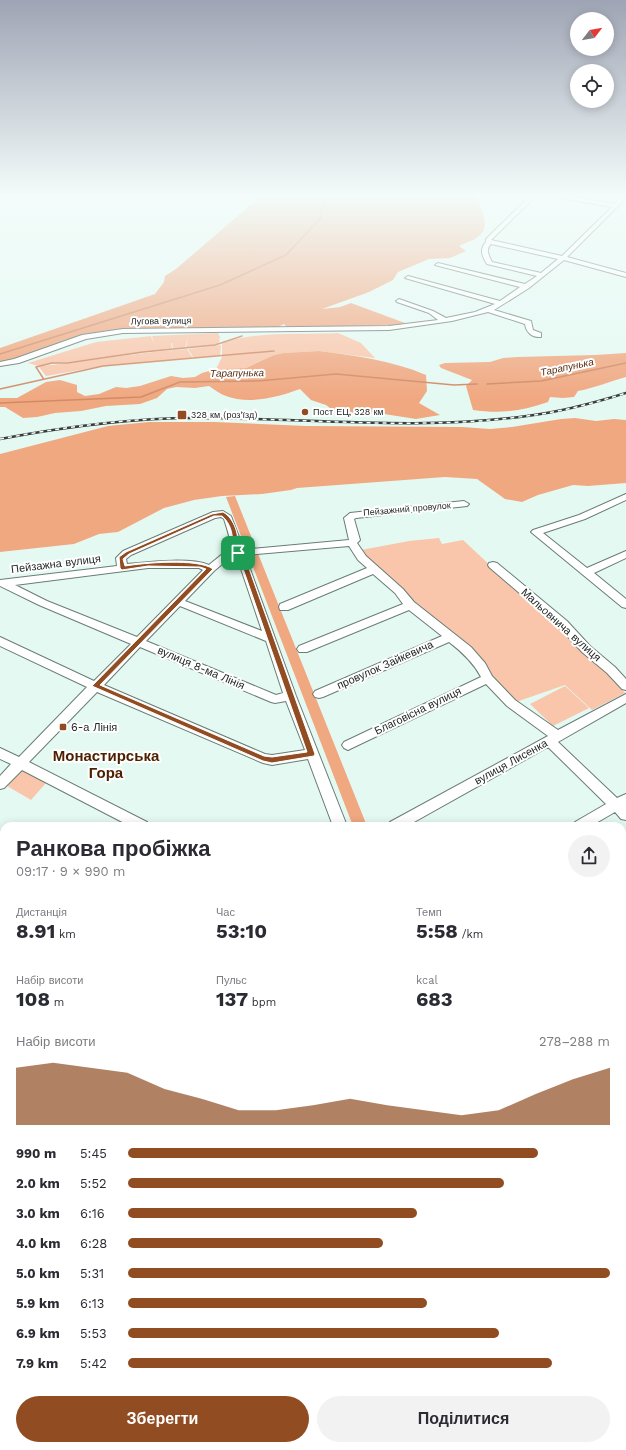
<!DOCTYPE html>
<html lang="uk">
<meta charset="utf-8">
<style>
:root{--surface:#fff;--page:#f2f2f3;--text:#2b2b33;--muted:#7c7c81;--accent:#914c22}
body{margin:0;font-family:"Work Sans",sans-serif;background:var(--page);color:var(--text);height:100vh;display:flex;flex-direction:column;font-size:15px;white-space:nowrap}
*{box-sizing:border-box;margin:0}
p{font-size:13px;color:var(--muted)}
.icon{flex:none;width:22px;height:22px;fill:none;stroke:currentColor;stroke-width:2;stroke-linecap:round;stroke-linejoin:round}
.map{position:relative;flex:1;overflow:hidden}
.drawer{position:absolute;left:0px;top:822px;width:626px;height:628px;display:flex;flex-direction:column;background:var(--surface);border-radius:12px 12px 0 0;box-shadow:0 2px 10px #0003}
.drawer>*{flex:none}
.needle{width:26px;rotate:59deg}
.fabs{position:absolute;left:570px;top:12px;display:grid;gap:8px}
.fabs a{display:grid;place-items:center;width:44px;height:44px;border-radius:50%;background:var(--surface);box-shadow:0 2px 10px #0003;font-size:20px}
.pin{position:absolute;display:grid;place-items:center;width:34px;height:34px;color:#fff;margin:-17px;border-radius:8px;box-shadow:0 2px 6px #0006}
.round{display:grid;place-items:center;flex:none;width:42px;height:42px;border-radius:21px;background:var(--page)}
.head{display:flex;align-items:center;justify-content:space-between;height:68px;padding:0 16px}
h1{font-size:22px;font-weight:700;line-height:30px}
.metrics{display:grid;grid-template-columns:repeat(3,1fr);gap:6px;height:68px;padding:4px 16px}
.metrics div{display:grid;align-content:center}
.metrics b{font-size:20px;font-weight:700}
.metrics small{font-size:11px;font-weight:400}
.metrics p{font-size:11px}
.chart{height:112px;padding:8px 16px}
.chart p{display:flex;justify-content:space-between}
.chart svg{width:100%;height:72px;margin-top:4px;fill:var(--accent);opacity:.7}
.cta{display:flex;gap:8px;margin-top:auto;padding:8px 16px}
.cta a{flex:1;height:46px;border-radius:24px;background:var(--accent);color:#fff;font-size:16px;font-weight:700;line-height:46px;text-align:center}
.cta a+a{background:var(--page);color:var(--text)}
ul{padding:0 16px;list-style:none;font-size:13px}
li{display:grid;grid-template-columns:64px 48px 1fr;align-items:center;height:30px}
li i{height:10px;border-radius:5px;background:var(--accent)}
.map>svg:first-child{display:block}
.green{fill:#f9c6ab}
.forest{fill:#f0a881}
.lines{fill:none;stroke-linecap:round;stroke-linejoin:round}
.stream{stroke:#d18b65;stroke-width:1.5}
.minor-casing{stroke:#6a7c76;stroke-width:2}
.minor{fill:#fff;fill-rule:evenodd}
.rail-casing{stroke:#353f3b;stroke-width:2.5}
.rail{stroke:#fff;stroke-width:1.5;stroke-dasharray:4;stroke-linecap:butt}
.route{fill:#914c22;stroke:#fff;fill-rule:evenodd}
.poi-dot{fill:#914c22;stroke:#fff;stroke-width:1.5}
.labels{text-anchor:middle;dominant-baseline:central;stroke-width:4;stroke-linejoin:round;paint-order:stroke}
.far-street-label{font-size:9px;fill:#202825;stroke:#fff}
.far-poi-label{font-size:9px;fill:#202825;stroke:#fff;text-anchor:start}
.far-water-label{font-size:10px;font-style:italic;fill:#582a0e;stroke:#fff}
.street-label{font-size:11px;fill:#202825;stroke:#fff}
.poi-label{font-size:11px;fill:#202825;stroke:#fff;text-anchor:start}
.district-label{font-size:15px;font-weight:bold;fill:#4d1f01;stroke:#fff}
</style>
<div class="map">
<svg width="626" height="1450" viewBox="0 0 626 1450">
<rect width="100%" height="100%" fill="#e5f9f3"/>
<path class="green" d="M218,333L220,337L219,343L215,345L186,348L188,337L185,348L173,349L172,343H164H171L172,349L67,362L52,363L38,366L28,363L96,342L151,336L154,344L152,336Z
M338,333L361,343L375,358L319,351L283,353L274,355L246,368L216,369L222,357V343C253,331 303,335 338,333Z
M221,345L220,356L194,358L188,349Z
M187,349L193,358L103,366L46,376L39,367C49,364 59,365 70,363C109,357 148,352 187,349Z
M439,538L442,544L463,540L493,568L557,622L606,671L625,693L592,710L565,685L516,702L446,631L369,562L361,550L409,541Z
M565,686L589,708L553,726L530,704Z
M22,770L46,783L31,800L7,786Z"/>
<path class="forest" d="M261,196H475C480,206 491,225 480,235C475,240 465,243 459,246L466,251L450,258L429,259L398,272L393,280L369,292L322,309L340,307L351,303L405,323L398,325L287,327L284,324L278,327L100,333L14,360L0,363V348L155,294L164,282L165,276L176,269Z
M319,351C356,356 391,360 426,375L427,391L419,403L440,415L416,419L384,414L335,412L326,405L311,400L300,389C278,397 249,405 226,396C220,394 215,390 209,386L195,388L176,387L167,389L157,398L140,404L106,406L81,411L55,413L37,417L23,418L5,407H0V398H17L46,382L60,380L77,385V392L85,396L99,394L116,387L126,388L140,386L171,376L183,378L195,377L202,373L216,369L246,368L274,355L283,353Z
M626,353V377C610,381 595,388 578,391L574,397L563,398L550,397L548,402C523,411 500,414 473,410L466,386L472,380L441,368L439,365L445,363L490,362L503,358L517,357L595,355Z
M575,418L596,421L614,419L626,420V483L588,486L573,485L538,495L522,502L505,499L477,479L445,477L297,488L291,490L262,494L222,496L194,500L164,508L118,532L99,534L74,544L0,552V454L108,426L149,422H214L306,426L462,427L490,429L512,427L561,419Z
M235,496L367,826H353L226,497Z
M622,1116L626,1120V1450H0V1331L4,1330V1446H622Z"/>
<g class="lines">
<path class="stream" d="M0,354L220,285L286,255L320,219L325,196
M43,378L36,367L52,363H67L143,352L215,345L242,336
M487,384L541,381L626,363
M0,389L103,366L274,351
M0,403L141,397L180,382L258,381L336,374L454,385L477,384"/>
<defs>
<path id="minor" d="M530,196H536L491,240L562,256L612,207L560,198L557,196H568L614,204L622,196H626V198L567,257L626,273V277L564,260L529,288L494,310L531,321L533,330L541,333V337C532,338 526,332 525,324L488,312L452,321L389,330L123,333L86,339L19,363L0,366V362L14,359L82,335L123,329L389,326L438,320L429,313L397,302L396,301L399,299L433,311L446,318L475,312L495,304L405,278L408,276L500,301L520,287L435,265L438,263L525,284L537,276L487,264C482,256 479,249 486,242V239ZM491,244L558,259L541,273L492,262C489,256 485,249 491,244Z
M626,494V500L585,519L543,533L587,568L626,551V558L594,573L626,599V608L622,607L531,532L533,530L579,515Z
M464,501L469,504L467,506L356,518L354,519L360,540L357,543L366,556L403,589L414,602L471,647L485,663L492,676L515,700L558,730L626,694V703L558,742L617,798L626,794V820L621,819L615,812L591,826H573L575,822L606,804L548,747L407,826H388L390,822L548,736L507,706L486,684L352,748L348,750L344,748L342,745L344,742L481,677C473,662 462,652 449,642L323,697L319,698L315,697L313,694L315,691L442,636L409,610L307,652H299L297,649L299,646L403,604L395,593L373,574L288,610H280L279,607L280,604L367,568L358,560L349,546L245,555L296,696L347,826H333L308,759L272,765L263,763L97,692L29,762L147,822L149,826H130L22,770L4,788L0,789V776L11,764L0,759V748L19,757L87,687L0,646V637L94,681L131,644L39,605L0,586V580L117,566L116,558L123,551L213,512L223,511L231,516L241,542L239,548L240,550L349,540L344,518L350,513ZM221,517L224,519C234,550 233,545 209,565C190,557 148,562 127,564L126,559L131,555L215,518ZM234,554L238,560L262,631L185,601L214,571ZM148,568H199L203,570L137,637L47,601L15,585ZM180,606L266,641L283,693L276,695L146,641ZM140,647L271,702L275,703L286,701L305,750L272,755L265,754L104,685Z
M493,562L497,563L567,621L590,646L615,667L626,679V690L622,689L607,673L582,652L559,627L489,567L488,565L489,563Z
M0,889L4,890V903L0,902Z
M626,901V914L622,915V902Z
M0,1088L4,1089V1107L0,1106Z
M4,1113V1130L0,1131V1114Z
M4,1245V1264L0,1265V1246Z"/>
</defs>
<use href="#minor" class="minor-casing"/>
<use href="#minor" class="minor"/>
<defs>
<path id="rail" d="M0,439C64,427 129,418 195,418C306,418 417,431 527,416C561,412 594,403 626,393"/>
</defs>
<use href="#rail" class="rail-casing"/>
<use href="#rail" class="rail"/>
</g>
<linearGradient id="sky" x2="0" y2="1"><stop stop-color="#9fa4b4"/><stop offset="0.49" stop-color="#f3fcfa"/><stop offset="1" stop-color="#f3fcfa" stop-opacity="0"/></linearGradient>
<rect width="626" height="399" fill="url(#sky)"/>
<path class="route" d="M223,512C234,518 241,537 236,549L240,551L246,560L315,754L314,756L272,763L263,761L92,686L206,569L200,567L148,566L122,570L120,568L119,557L126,552L212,514ZM214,516H222C231,523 235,539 231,549L240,560L307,752L272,757L264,756L100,685L213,569C198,558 143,563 125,566L123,559L129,554Z"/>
<g class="poi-dot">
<circle cx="305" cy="412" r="4"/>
<rect x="177" y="410" width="10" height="10" rx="2"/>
<rect x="59" y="723" width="8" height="8" rx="2"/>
</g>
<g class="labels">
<g class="far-street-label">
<text transform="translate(161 321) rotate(-1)">Лугова вулиця</text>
<text transform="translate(407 509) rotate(-5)">Пейзажний провулок</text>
</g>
<g class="far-poi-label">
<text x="313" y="412">Пост ЕЦ, 328 км</text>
<text x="191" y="415">328 км (роз'їзд)</text>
</g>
<g class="far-water-label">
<text transform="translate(567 367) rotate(-12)">Тарапунька</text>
<text transform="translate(237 373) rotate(-1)">Тарапунька</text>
</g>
<g class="street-label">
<text transform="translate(56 564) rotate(-7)">Пейзажна вулиця</text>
<text transform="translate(561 625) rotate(42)">Мальовнича вулиця</text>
<text transform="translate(385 665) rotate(-24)">провулок Зайкевича</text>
<text transform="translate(201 668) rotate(23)">вулиця 8-ма Лінія</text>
<text transform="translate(418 711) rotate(-26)">Благовісна вулиця</text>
<text transform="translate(511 762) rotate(-29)">вулиця Лисенка</text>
</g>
<g class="poi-label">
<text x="71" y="727">6-а Лінія</text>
</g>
<g class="district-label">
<text x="106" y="756">Монастирська<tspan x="106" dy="17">Гора</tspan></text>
</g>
</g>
</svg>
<div class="fabs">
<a><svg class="needle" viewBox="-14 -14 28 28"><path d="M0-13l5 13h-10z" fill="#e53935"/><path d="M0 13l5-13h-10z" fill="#7c7c81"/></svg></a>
<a><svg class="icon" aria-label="locate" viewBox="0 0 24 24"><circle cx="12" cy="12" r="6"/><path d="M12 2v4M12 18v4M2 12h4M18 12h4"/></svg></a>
</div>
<div class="pin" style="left:238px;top:553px;background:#1e9e55"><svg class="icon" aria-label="arrive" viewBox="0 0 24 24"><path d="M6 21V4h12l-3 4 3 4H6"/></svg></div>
<section class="drawer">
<div class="head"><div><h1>Ранкова пробіжка</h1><p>09:17 · 9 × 990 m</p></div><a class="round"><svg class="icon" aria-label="share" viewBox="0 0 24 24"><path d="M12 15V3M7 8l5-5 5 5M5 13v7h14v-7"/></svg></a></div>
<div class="metrics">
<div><p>Дистанція</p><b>8.91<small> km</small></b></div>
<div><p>Час</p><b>53:10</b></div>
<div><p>Темп</p><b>5:58<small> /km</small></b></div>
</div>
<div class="metrics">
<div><p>Набір висоти</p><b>108<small> m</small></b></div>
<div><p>Пульс</p><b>137<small> bpm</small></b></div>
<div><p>kcal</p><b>683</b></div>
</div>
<div class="chart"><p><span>Набір висоти</span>278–288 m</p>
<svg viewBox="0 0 160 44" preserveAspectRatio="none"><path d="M0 44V9L10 6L20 9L30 12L40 22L50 28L60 35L70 35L80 32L90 28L100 32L110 35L120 38L130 35L140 25L150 16L160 9V44z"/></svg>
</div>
<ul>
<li><b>990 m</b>5:45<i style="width:85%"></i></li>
<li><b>2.0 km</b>5:52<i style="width:78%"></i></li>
<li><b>3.0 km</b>6:16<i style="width:60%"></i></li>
<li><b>4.0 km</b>6:28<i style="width:53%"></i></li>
<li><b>5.0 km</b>5:31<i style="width:100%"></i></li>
<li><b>5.9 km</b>6:13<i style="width:62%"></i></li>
<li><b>6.9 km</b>5:53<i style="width:77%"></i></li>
<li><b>7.9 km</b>5:42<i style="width:88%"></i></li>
</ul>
<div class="cta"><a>Зберегти</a><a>Поділитися</a></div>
</section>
</div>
